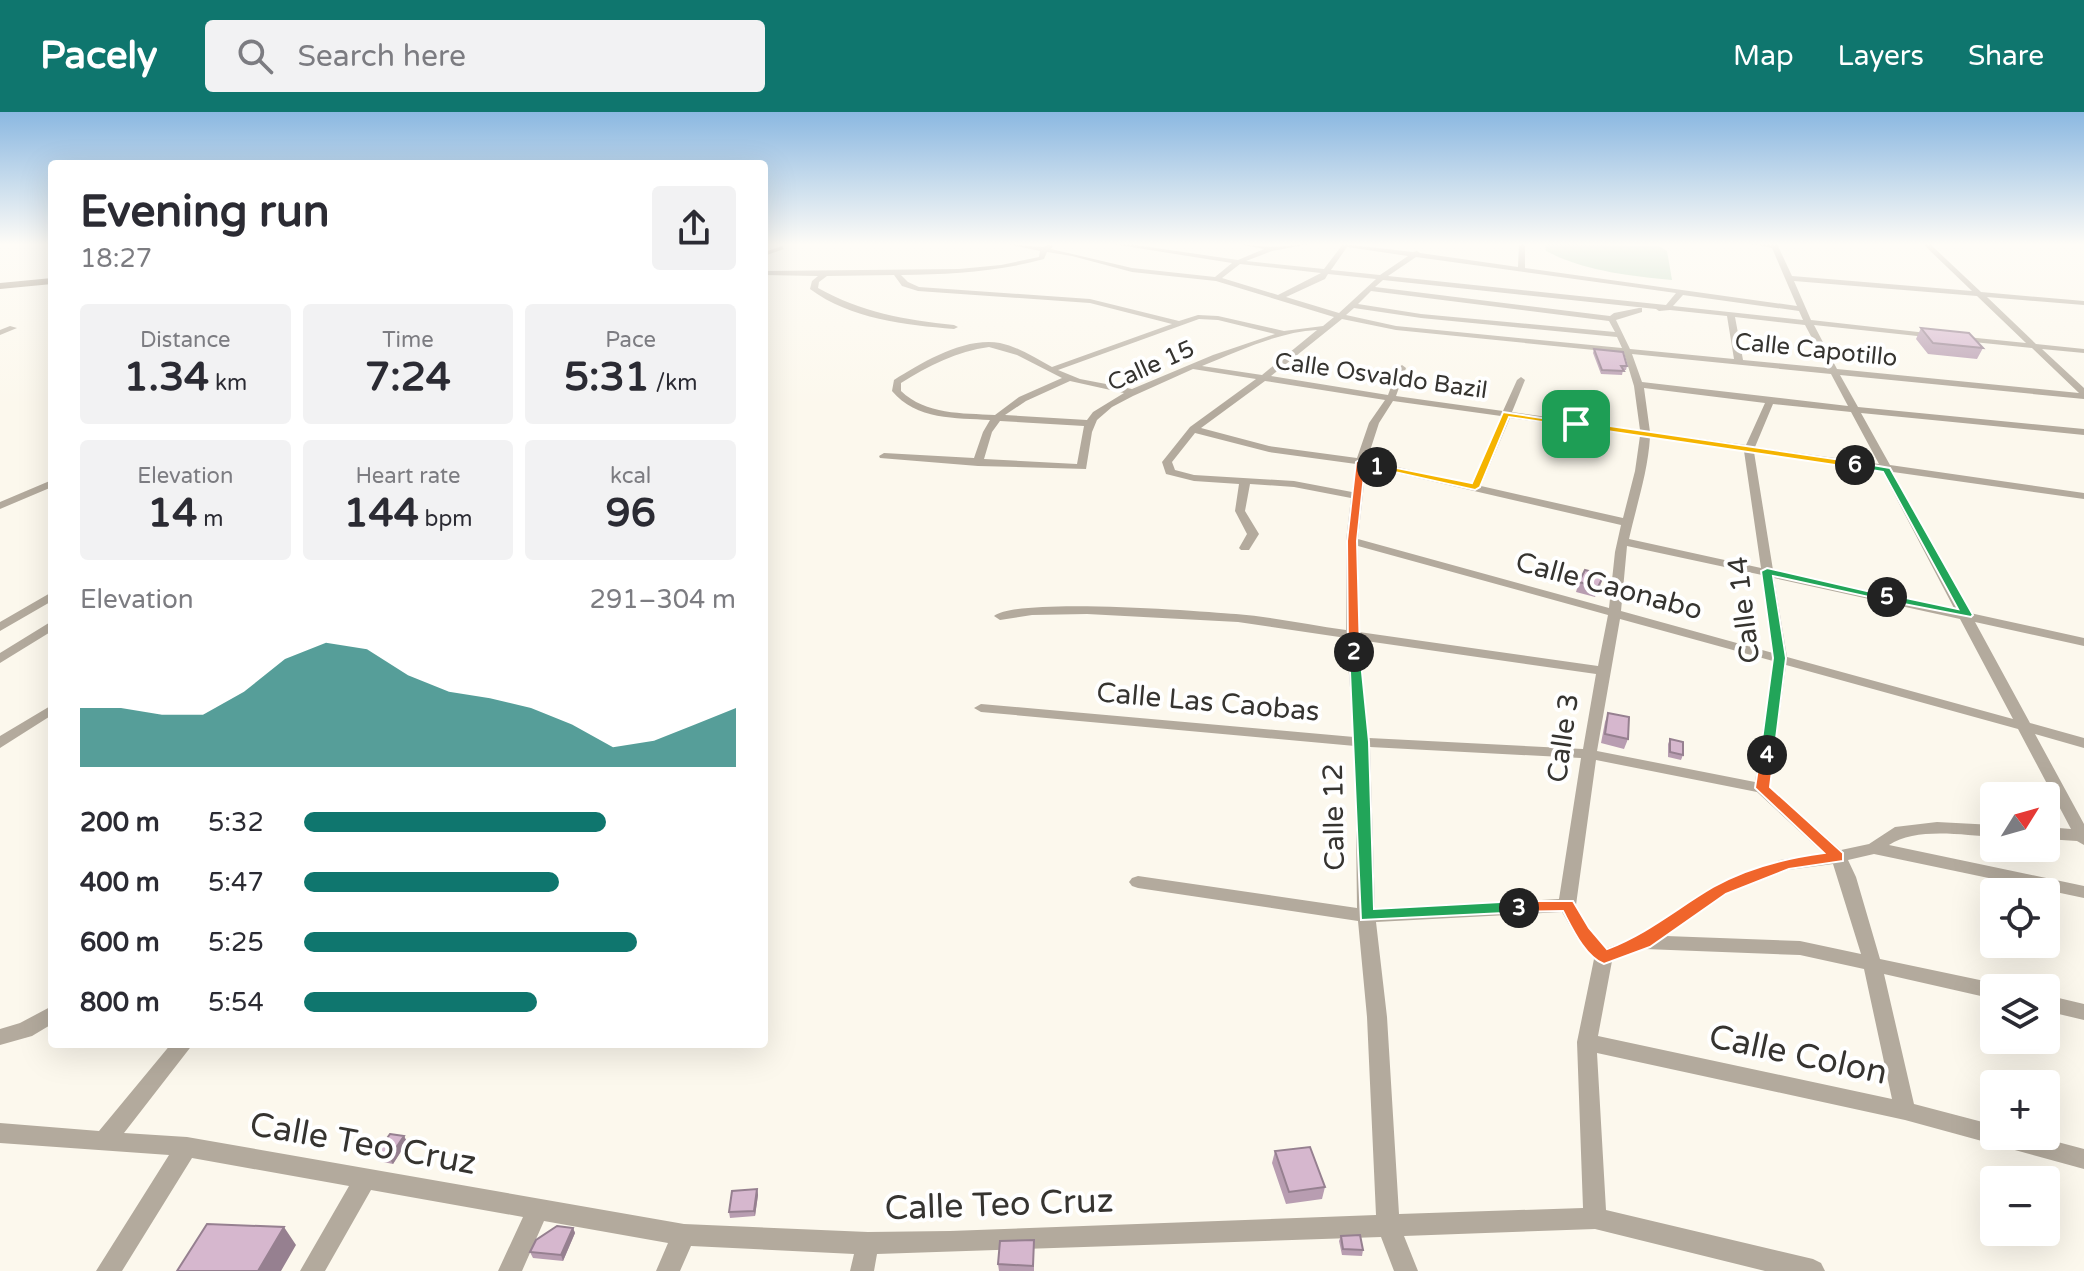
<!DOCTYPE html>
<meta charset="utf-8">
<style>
:root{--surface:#fff;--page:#f2f2f3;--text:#2b2b33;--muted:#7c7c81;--accent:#0f766e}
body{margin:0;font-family:"Varela Round",sans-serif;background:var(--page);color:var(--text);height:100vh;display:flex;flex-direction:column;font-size:30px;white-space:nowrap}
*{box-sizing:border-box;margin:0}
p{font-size:26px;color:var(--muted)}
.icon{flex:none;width:44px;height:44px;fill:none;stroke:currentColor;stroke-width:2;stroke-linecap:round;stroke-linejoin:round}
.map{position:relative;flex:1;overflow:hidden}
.drawer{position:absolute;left:48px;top:48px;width:720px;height:888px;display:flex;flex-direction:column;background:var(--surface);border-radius:8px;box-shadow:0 8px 32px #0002}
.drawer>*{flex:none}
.needle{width:52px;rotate:53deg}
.controls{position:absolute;left:1980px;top:670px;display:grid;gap:16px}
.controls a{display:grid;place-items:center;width:80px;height:80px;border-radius:8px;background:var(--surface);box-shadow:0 8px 32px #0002;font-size:40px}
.pin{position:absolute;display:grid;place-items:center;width:68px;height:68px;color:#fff;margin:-34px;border-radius:16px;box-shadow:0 4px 12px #0006}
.km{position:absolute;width:40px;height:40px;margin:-20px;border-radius:50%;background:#222;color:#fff;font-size:22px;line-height:40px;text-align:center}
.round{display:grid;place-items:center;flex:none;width:84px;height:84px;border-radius:8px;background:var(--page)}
.headline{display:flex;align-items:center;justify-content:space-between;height:136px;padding:0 32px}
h1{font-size:44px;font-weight:800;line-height:60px}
.metrics{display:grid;grid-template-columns:repeat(3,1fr);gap:12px;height:136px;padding:8px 32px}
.metrics div{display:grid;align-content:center;border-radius:8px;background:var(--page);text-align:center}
.metrics b{font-size:40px;font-weight:800}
.metrics small{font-size:22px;font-weight:400}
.metrics p{font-size:22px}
.chart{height:224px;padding:16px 32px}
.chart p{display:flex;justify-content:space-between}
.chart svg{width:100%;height:144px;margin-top:8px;fill:var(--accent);opacity:.7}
ul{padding:0 32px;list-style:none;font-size:26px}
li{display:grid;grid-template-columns:128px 96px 1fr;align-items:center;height:60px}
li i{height:20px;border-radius:10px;background:var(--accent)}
header{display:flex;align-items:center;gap:48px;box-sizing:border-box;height:112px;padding:0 40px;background:var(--accent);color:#fff}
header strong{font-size:38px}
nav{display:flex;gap:44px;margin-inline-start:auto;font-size:28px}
.search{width:560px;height:72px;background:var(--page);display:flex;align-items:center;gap:20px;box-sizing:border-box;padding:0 28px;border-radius:8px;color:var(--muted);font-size:30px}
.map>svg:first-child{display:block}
.green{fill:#b9d4ba}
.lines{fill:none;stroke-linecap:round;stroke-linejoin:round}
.street{fill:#b3aa9d;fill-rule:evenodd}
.secondary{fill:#928472;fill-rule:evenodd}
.wall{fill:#b89db1}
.shaded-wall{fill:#968090}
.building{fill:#d6b7ce;stroke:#968090;stroke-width:2}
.split-1{fill:#f5b400;stroke:#fff;stroke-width:2}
.split-2{fill:#f0652b;stroke:#fff;stroke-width:2}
.split-3{fill:#22a559;stroke:#fff;stroke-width:2}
.split-4{fill:#f0652b;stroke:#fff;stroke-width:2}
.split-5{fill:#22a559;stroke:#fff;stroke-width:2}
.split-6{fill:#22a559;stroke:#fff;stroke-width:2}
.split-7{fill:#f5b400;stroke:#fff;stroke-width:2}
.labels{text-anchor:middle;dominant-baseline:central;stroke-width:8;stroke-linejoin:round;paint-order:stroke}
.far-street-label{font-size:24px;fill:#363430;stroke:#fff}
.street-label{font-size:28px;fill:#363430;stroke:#fff}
.near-street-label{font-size:34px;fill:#363430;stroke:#fff}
</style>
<header>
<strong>Pacely</strong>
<div class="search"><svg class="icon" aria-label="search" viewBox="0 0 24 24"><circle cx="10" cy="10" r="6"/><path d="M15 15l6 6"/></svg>Search here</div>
<nav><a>Map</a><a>Layers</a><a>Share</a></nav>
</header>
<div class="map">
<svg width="2084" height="1159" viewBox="0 0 2084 1159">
<rect width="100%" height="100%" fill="#fcf8ed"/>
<path class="green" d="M1545,132L1659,134L1667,139L1672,168C1630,164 1584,159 1546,139Z"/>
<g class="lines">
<path class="street" d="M1006,132L1043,135L1050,132L1053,134L1051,137L1132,156L1215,165L1232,151L1112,132H1129L1238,148L1264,137L1238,132L1271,135L1310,132L1272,139L1246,149L1324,157L1343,132L1413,140L1417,139L1420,141L1518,155L1519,132H1525V156L1797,194L1772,136L1751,132H1777L1792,164L1972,179L1923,132H1930L1981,180L2084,189V193L1987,185L2036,232L2084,237V241L2042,237L2084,276V287L1840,263L1858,295L2084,317V323L1861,301L1890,353L2084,381V387L1893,360L1970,501L2084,526V534L1975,510L2030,611L2084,626V636L2035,622L2084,712V733L2077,729L2046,727V715L2071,717L2018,617L1786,553L1770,675L1841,738L1869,732L1895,715L1937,710L1994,713V725C1963,723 1915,715 1889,733L2084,774V786L1874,742L1848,748L1856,765L1880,847L1994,871L2002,876H1994V887L1884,862L1914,992L1994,1013V1024H2035L2084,1037V1057L1905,1008L1597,941L1606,1098L1813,1147L1821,1151L1825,1159H1765L1595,1117L1404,1124L1418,1159H1394L1381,1125L877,1142L874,1159H850L854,1142L691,1134L680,1159H656L668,1131L544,1109L522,1159H498L523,1105L371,1078L325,1159H300L349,1074L192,1046L122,1159H96L169,1043L0,1031V1011L99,1019L171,932H193L124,1021L187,1025L684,1112L868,1120L950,1119L1376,1103L1367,905L1358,809L1138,776L1132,774L1129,770L1132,766L1138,764L1357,796L1355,634L981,600L974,596L981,592L1354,625L1346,526L1238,510L1087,502L1032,503L1000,508L994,504C1019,485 1196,499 1236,502C1273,505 1309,513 1346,518V429L1351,386L1294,375L1250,372L1245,399L1259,422L1249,438H1241L1239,436L1247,422L1235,399L1239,372L1194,369L1166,362L1162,350L1190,315L1256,267L1193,257L1133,284L1112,295L1097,308L1092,320L1086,357L978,354L880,346L879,344L884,341L974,346L983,320L990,308C956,306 916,308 892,279L894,268C923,250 964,225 1000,231C1019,235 1035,246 1052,255L1172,212L1090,191L918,179L902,174L894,163L827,164L819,170L818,176C861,200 905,208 954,213L958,215L954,217C906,213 850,207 810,177L812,169L818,164L764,163V159L959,157L1001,153L1039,145L1040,139ZM1347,135L1408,144L1380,163L1331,158ZM1047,140L1072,144L1132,160L1216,169L1334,205L1323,214L1284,219L1218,204L1198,203L1179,209L1090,187L919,175L908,170L901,163C950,162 997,160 1044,147ZM1416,145L1676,181L1666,193L1388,164ZM1240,152L1321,161L1278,183L1222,166ZM1328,162L1376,167L1339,201L1286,185L1325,167ZM1383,168L1656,197L1659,199L1670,198L1727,204L1734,247L1630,237L1616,208L1642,200V196H1639L1614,201L1610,204L1375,175ZM1794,169L1977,184L2026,231L1957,224L1953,226L1954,228L2032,236L2079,281L1837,257L1814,213L1936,226L1940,224L1936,222L1811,208ZM1371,179L1609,209L1615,220L1421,202L1358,192ZM1683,183L1799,199L1803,208L1673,194ZM1354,196L1421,206L1617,225L1622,236L1396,214L1346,203ZM1735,205L1805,213L1828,256L1743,248ZM1199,207L1218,208L1275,222L1213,243L1132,277L1080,267L1058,258ZM1342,207L1396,218L1624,241L1634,274L1640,318L1512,300L1525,268L1521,265L1517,268L1503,299L1396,284L1406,256L1402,253L1398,256L1388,283L1271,264ZM1317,218L1262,263L1202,254C1239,239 1278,220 1317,218ZM989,235L1017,243L1062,266L1019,285L995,303C962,301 926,303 901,279V271C928,254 957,239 989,235ZM1632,242L1831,262L1848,294L1642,270ZM1070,269L1124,281L1093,300L1087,308L1005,303L1026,289ZM1265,269L1385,288L1369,311L1357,346L1269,334L1201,316ZM1644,276L1765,291L1746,333L1650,320ZM1393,289L1501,304L1471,372L1367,348L1379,311ZM1773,292L1851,300L1879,352L1755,335ZM1510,306L1640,324L1635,359L1623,406L1481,374ZM1000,309L1084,314L1077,352L984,347L992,320ZM1195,321L1269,340L1356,352L1352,380L1294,369L1194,363L1175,358L1172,350ZM1650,325L1744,339L1761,456L1629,427C1636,395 1648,360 1650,325ZM1754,340L1882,359L1955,498L1773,458ZM1366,354L1621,413L1615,440L1609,496L1358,427ZM1358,434L1608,503L1598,554L1359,520ZM1627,434L1762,463L1773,541L1621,499ZM1774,466L1960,507L2013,607L1787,545ZM1620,507L1773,549L1755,670L1597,639ZM1359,528L1596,562L1583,637L1369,626ZM1370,635L1581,646L1559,787L1375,797ZM1596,648L1757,680L1823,741L1780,748L1715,774L1638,825L1607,836L1589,816L1576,793ZM1833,752L1861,842L1800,829L1666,824L1727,782L1788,758ZM1562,800L1577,826L1594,847L1577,930L1583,1096L1399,1102L1387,905L1376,810ZM1645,837L1800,843L1864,857L1892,987L1598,924L1612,849Z
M782,134L784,137L764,144V140Z
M10,214L17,216L0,223V218Z
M52,368V375L0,397V390Z
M52,480V489L0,519V510Z
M52,509V519L0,551V541Z
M52,593V603L0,636V624Z
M2046,883L2084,892V908L2046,899Z
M52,894V912L32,924L0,933V917L20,911Z"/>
<path class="secondary" d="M52,166V172L0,177V171Z"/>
</g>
<path class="wall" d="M1921,216L1983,236L1977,247L1928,242L1916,227Z
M1594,237L1627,254L1626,258H1623L1622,263L1601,262L1593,241Z
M1579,470L1601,473L1595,485L1576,480Z
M1608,601L1628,627L1624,637L1601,631L1605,610Z
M1670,627L1683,643L1681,648L1668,645V632Z
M404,1024L407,1030L393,1052L378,1049L375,1043Z
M1275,1039L1325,1075L1322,1087L1286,1092L1272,1051Z
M757,1077L758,1083L755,1104L730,1106L729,1100Z
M573,1116L575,1121L563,1149L533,1146L530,1140Z
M1341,1124L1363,1138L1362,1144L1342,1143L1339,1129Z
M1034,1128V1159H999L998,1152Z"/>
<path class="shaded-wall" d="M404,1024L407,1030L393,1052L389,1046Z
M757,1077L758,1083L755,1104L754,1099Z
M284,1115L296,1133L281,1159H258Z
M573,1116L575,1121L563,1149L561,1143Z"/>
<path class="building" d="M1921,216L1969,221L1983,236L1933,231Z
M1594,237L1623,240L1627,254H1621L1624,259L1602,258Z
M1585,458L1604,463L1598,475L1579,470Z
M1608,601L1629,605L1628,627L1605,622Z
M1670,627L1683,630V643L1670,640Z
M390,1022L404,1024L389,1046L375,1043Z
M1310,1035L1325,1075L1289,1080L1275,1039Z
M757,1077L754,1099L729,1100L732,1079Z
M207,1112L284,1115L258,1159H177Z
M557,1114L573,1116L561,1143L530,1140L536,1128Z
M1360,1123L1363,1138L1343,1137L1341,1124Z
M1034,1128L1033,1154L998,1152L1000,1129Z"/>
<linearGradient id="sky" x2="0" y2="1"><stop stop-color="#8bb8e1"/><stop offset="0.45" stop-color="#fefcf7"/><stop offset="1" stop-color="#fefcf7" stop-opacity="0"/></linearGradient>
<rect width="2084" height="294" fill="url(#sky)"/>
<path class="split-1" d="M1503,300L1580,312L1576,315L1509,305L1480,375L1475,378L1372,355L1377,352L1472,371Z"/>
<path class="split-2" d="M1361,347L1381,355L1377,357L1365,354L1357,429L1360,540L1354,543L1348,540L1347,429L1356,350Z"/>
<path class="split-3" d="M1349,537L1360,540L1369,630L1374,797L1519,789L1527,796L1525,800L1361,808Z"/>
<path class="split-4" d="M1767,639L1774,643L1770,675L1843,741V749L1789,757L1726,782L1650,835L1604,852C1585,845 1572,816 1563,799L1513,800L1511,796L1519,789H1573L1589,816L1607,837C1647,822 1677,796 1713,775C1746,756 1786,746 1824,741L1755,676L1760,643Z"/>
<path class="split-5" d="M1767,456L1893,485L1887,489L1773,464L1786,546L1774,643L1767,648L1760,643L1773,546L1761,459Z"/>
<path class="split-6" d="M1855,350L1890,356L1973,503L1971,505L1883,488V483L1887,482L1958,497L1883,360L1852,355Z"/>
<path class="split-7" d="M1576,309L1855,350L1860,353L1855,356L1573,314Z"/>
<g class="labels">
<g class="far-street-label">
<text transform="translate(1816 238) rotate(6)">Calle Capotillo</text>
<text transform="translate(1151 254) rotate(-24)">Calle 15</text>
<text transform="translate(1381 264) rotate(8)">Calle Osvaldo Bazil</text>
</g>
<g class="street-label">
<text transform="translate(1609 474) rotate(15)">Calle Caonabo</text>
<text transform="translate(1744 498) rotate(-97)">Calle 14</text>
<text transform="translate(1208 590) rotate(5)">Calle Las Caobas</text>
<text transform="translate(1563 626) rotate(-82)">Calle 3</text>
<text transform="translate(1334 705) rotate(-91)">Calle 12</text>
</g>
<g class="near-street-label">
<text transform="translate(1798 943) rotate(12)">Calle Colon</text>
<text transform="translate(363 1032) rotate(10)">Calle Teo Cruz</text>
<text transform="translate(999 1093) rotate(-2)">Calle Teo Cruz</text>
</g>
</g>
</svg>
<div class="controls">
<a><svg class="needle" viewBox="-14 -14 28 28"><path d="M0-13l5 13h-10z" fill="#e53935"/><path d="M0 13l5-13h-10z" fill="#7c7c81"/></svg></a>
<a><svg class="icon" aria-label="locate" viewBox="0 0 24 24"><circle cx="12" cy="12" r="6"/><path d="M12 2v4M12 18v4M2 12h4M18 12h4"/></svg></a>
<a><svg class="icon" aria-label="layers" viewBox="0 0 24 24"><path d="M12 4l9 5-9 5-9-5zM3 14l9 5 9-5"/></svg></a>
<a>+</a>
<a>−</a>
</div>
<div class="pin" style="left:1576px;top:312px;background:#1e9e55"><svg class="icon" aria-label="arrive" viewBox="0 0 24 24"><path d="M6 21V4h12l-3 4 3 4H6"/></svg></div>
<b class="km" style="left:1377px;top:355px">1</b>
<b class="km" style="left:1354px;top:540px">2</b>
<b class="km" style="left:1519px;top:796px">3</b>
<b class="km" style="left:1767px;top:643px">4</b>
<b class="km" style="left:1887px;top:485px">5</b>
<b class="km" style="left:1855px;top:353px">6</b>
<section class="drawer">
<div class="headline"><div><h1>Evening run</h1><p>18:27</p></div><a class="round"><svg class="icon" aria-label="share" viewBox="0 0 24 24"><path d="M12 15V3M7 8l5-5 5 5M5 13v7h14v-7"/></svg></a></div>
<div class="metrics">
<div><p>Distance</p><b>1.34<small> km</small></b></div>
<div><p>Time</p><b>7:24</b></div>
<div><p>Pace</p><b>5:31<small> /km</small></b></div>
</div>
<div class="metrics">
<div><p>Elevation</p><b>14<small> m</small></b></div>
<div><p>Heart rate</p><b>144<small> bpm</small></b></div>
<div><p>kcal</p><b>96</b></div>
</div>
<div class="chart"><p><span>Elevation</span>291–304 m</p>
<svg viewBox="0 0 160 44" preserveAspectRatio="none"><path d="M0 44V26L10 26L20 28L30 28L40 21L50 11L60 6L70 8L80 16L90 21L100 23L110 26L120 31L130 38L140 36L150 31L160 26V44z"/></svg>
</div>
<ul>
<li><b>200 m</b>5:32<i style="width:70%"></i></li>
<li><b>400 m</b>5:47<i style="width:59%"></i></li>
<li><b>600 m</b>5:25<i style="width:77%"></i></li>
<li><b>800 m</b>5:54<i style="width:54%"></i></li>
</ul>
</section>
</div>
